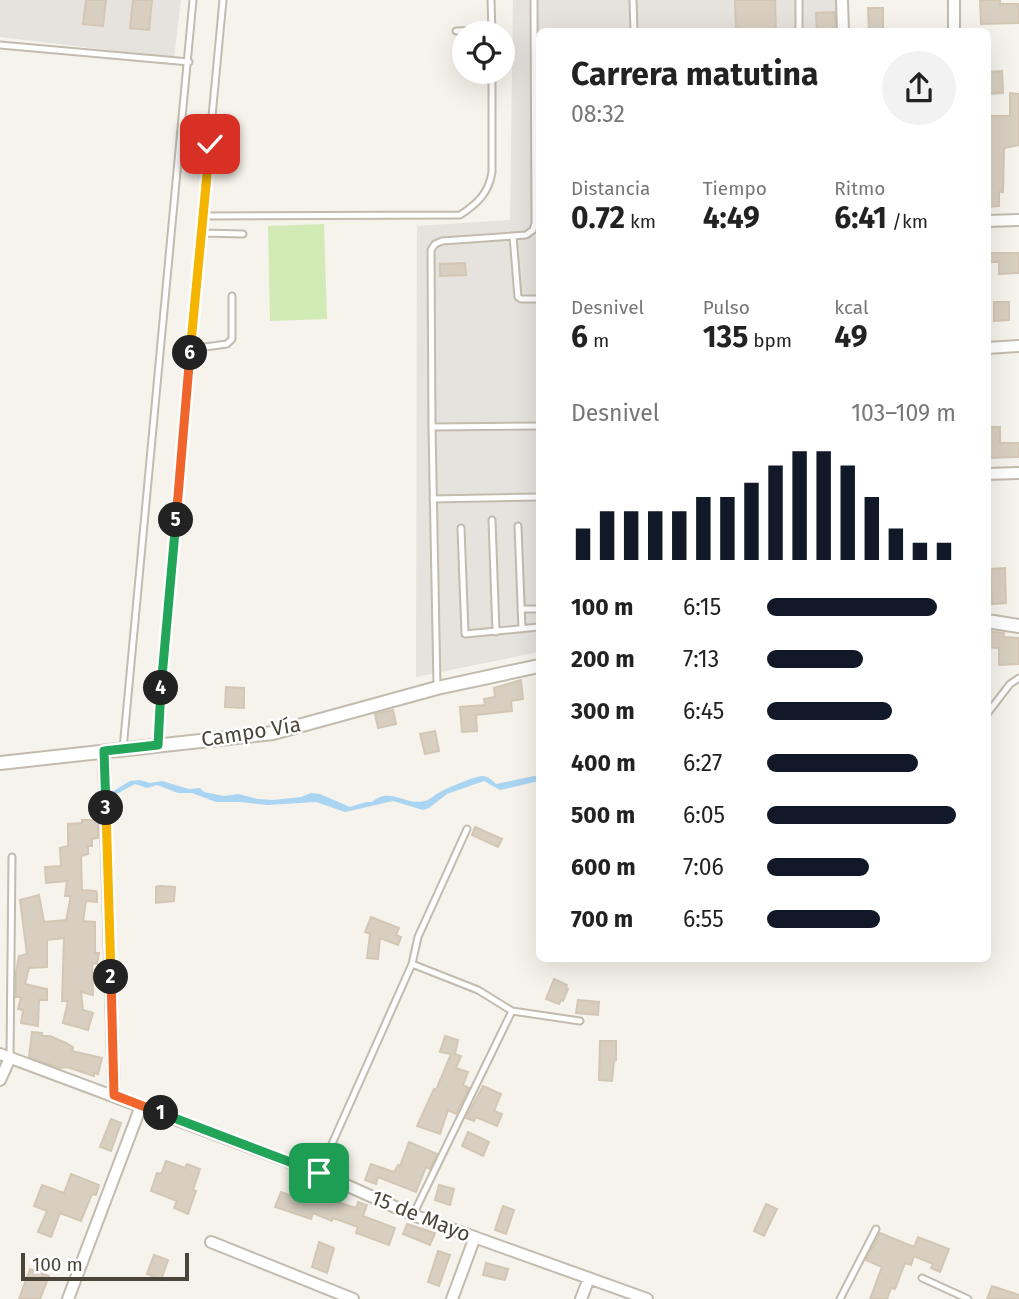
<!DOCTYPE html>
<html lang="es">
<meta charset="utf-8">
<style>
:root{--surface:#fff;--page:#f2f2f2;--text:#222;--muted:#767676;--accent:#111827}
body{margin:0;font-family:"Fira Sans",sans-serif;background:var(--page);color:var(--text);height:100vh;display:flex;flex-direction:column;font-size:26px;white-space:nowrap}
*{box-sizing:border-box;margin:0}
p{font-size:23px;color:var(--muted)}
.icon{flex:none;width:38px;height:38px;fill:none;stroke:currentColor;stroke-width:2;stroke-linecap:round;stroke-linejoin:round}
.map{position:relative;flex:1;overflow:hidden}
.drawer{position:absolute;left:536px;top:28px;width:455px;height:934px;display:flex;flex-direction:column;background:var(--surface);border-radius:10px;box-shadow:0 7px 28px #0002}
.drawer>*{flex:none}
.fabs{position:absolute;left:452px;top:21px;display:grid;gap:14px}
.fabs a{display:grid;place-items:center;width:63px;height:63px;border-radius:50%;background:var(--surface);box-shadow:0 7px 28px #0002;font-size:35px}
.scale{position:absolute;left:21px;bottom:18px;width:168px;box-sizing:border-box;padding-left:7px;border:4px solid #4b4439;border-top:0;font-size:19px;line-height:24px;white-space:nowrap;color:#4b4439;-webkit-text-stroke:5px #fff;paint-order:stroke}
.pin{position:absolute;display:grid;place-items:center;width:60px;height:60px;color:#fff;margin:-30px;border-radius:14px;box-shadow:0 4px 10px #0006}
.km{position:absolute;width:35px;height:35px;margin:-18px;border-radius:50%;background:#222;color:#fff;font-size:19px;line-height:35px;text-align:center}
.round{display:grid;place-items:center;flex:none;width:74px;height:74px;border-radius:37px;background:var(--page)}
.overview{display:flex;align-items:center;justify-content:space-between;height:119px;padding:0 35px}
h1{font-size:32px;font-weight:700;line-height:52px}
.stats{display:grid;grid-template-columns:repeat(3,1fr);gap:10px;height:119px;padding:7px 35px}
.stats div{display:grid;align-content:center}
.stats b{font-size:30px;font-weight:700}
.stats small{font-size:19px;font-weight:400}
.stats p{font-size:19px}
.chart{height:196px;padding:14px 35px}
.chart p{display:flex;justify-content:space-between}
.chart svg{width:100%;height:126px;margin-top:7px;stroke:var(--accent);stroke-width:6}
ul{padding:0 35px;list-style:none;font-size:23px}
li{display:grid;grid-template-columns:112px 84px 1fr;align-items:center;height:52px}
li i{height:18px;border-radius:9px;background:var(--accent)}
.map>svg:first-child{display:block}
.industrial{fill:#e6e2dd}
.green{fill:#d2eab5}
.water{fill:#a9d4f2}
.building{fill:#d8cfc1;stroke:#d3c7b4;stroke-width:2}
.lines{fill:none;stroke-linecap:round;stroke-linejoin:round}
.service-casing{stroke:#c2bbae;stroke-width:9}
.minor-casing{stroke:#c2bbae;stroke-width:14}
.tertiary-casing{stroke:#c2bbae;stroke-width:16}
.service{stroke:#fff;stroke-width:5}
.minor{stroke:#fff;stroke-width:10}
.tertiary{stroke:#fff;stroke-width:12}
.split-1-casing{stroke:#fff;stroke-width:14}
.split-2-casing{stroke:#fff;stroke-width:14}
.split-3-casing{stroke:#fff;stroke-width:14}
.split-4-casing{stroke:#fff;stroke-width:14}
.split-5-casing{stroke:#fff;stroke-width:14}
.split-6-casing{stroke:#fff;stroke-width:14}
.split-7-casing{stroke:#fff;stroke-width:14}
.split-8-casing{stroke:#fff;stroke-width:14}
.split-1{stroke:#22a559;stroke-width:9}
.split-2{stroke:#f0652b;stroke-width:9}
.split-3{stroke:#f5b400;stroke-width:9}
.split-4{stroke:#22a559;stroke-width:9}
.split-5{stroke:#22a559;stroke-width:9}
.split-6{stroke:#f0652b;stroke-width:9}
.split-7{stroke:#f5b400;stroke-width:9}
.split-8{stroke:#f5b400;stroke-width:9}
.labels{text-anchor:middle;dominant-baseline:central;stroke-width:5;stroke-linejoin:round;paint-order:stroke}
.street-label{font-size:21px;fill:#4b4439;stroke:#fff}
</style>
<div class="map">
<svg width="1019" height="1299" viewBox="0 0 1019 1299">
<rect width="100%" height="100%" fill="#f6f3ec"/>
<path class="industrial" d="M0,0H181L174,58L0,37Z
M513,0H837L838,31L539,32V652L416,677L417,226L510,220Z"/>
<path class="green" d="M324,224L327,319L270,321L268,226Z"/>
<path class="water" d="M539,775V781L500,790L484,781L447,794L429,808L423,810L393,801L345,812L316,802L267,805L240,802H216L192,793H178L157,785L147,788L135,784L111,797L112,792L130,781L140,780L150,783L162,781L189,789L200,788L204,792L224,796L238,794L258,799L273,800L301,797L311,793L320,794L350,807L366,802H372C390,786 405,806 425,801C431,799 434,795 440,792C447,788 473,777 482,776C488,776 492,780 496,784Z"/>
<path class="building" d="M86,0H106L103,26L83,24Z
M133,0H152L149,30L130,28Z
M735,0H775L776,32H736Z
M980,0H1000V4H1019V23L981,24Z
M868,8H883V32H869Z
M835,12V32H817L816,13Z
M1002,71L1003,93L987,94V72Z
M1010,93L1019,94V145L1004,148L1003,192H999V206L987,207V116H1010Z
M987,253H1019V273L999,274V262H987Z
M465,263L466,275L440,276V264Z
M994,302H1009V320L994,321Z
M987,427H1000V443H1019V457L988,458Z
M1005,568L1006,603L992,604L990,569Z
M987,631L1004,633L1003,637L1019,638V664L999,665V648L987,647Z
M521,680L523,699L511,701L512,711L476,715L477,731L462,732L460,707L485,705L484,699L495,697L494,688Z
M226,687L244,688V708L225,707Z
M393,710L396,724L378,728L375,714Z
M435,731L439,751L425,754L420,734Z
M82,820H98V838L92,839V846H88V854L81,856L82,890L96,891L97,893V902L86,901L83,921L95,922V953H99L97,964L92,963L93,995L81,992L83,1010L93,1013L88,1030L63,1023L68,1001H62L64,938L47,940V967L29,968L25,984L47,989V1000H39L38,1026L21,1023L23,1010L18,1009L21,997H16V972L19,956L27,954L20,900L39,895L44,922L66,920L70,901V896H65L67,881L46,883L45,867L61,866L60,848L68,846V824L82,823Z
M475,827L502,839L498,847L472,835Z
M159,886L175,887L174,901L156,903V887Z
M371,917L399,928L396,935L401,937L398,945L380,938L378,959L367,958L370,934L365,932Z
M554,979L567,985L566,988L568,989L563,1001L561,1000L559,1004L546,999Z
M578,1000L599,1002L598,1015L576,1013Z
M32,1032L42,1033V1036H50L66,1043L73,1047L72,1051L102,1058L98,1074L94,1073V1076L67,1067L59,1068L29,1057Z
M445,1036L458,1040L455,1054L461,1056L456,1068L468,1072L463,1085L469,1088L456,1114L448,1110L440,1134L417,1126L434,1089L436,1090L451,1054L440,1052Z
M600,1041H616V1060L614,1061L612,1081L599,1080Z
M483,1086L501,1094L494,1111L502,1114L497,1126L476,1117L474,1121L466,1118Z
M111,1119L121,1123L111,1151L100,1147Z
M468,1132L489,1142L483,1156L462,1146Z
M409,1142L437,1154L430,1169L426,1167L416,1192L378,1177L376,1184L365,1180L371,1164L394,1172L398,1165L400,1166Z
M166,1161L185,1168L187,1164L200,1169L193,1190L196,1191L188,1214L174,1208L177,1201L151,1191L157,1173L161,1174Z
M71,1174L99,1185L96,1195L92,1194L81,1221L60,1213L51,1237L38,1232L47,1211L34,1206L42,1185L64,1193Z
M439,1185L454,1189L450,1205L435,1200Z
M303,1191L356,1208L358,1202L367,1205L363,1216L395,1228L389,1245L356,1233L358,1227L333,1218L332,1221L313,1213L311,1219L275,1207L281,1192L300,1199Z
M766,1204L777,1209L764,1236L754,1231Z
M503,1206L514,1210L506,1234L495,1230Z
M407,1224L435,1233L430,1245L403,1234Z
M880,1233L914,1247L918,1237L949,1249L940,1272L931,1268L933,1264L914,1256L911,1265L905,1263L895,1289L891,1288L887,1299H870L882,1267L866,1260Z
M319,1242L334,1248L327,1273L312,1267Z
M438,1251L450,1255L439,1286L428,1282Z
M154,1255L168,1260L161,1280L147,1274Z
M486,1263L508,1269L505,1280L483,1275Z
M30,1269L49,1276L40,1299H19Z
M992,1286L1019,1295V1299H987Z"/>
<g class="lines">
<defs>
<path id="service" d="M491,0L492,33
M633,0L634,32
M799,0V32
M456,31L492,30
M0,45L189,62
M203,216L460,215C477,204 489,193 492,172V72
M201,233L243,234
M513,236L518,297L521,299H539
M190,349L227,344L232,339V296
M432,427L539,426
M433,499L539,497
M492,520L496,632
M518,526L522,629
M461,528L465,634L539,627
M521,609H539
M437,686L432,427L431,250L435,244L442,241L526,235L533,230L535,223L534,0
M987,714L1010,684L1019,678
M158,745L190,349L223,0
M123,749L193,0
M412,964L478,990L512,1011L580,1021
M10,1057L12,857
M319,1173L412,964L418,937L467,829
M413,1215L512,1011
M922,1278L968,1299
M840,1299L876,1229"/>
<path id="minor" d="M842,0L843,32
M954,0V32
M987,221L1019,220
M987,348L1019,346
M987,474L1019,473
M104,751L114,1095
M0,1054L319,1173L413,1215L647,1299
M0,1080L10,1058
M211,1242L353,1299
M68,1299L141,1106
M452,1299L475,1237
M581,1299L589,1278"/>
<path id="tertiary" d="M987,621L1019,626
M0,763L273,733L437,688L539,666"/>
</defs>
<use href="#service" class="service-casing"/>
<use href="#minor" class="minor-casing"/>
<use href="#tertiary" class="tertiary-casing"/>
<use href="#service" class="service"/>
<use href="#minor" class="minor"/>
<use href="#tertiary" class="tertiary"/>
</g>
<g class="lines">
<defs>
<path id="split-1" d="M161,1113L319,1173"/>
<path id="split-2" d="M111,977L114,1095L161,1113"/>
<path id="split-3" d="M106,808L111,977"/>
<path id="split-4" d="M106,808L104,751L158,745L161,688"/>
<path id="split-5" d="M161,688L176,520"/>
<path id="split-6" d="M176,520L190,353"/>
<path id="split-7" d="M190,353L206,185"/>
<path id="split-8" d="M206,185L210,144"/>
</defs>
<use href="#split-1" class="split-1-casing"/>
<use href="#split-2" class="split-2-casing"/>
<use href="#split-3" class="split-3-casing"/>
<use href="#split-4" class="split-4-casing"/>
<use href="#split-5" class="split-5-casing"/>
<use href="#split-6" class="split-6-casing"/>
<use href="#split-7" class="split-7-casing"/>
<use href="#split-8" class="split-8-casing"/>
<use href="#split-1" class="split-1"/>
<use href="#split-2" class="split-2"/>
<use href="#split-3" class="split-3"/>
<use href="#split-4" class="split-4"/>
<use href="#split-5" class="split-5"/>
<use href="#split-6" class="split-6"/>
<use href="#split-7" class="split-7"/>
<use href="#split-8" class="split-8"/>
</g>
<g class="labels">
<g class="street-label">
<text transform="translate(251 732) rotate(-9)">Campo Vía</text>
<text transform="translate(421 1216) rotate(22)">15 de Mayo</text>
</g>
</g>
</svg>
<div class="fabs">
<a><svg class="icon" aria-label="locate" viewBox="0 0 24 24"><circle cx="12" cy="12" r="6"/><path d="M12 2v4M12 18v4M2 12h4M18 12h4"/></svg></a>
</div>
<div class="scale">100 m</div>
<div class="pin" style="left:319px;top:1173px;background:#1e9e55"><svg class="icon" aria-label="arrive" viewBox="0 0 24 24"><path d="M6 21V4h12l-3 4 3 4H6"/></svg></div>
<div class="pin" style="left:210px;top:144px;background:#d93025"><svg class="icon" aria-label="check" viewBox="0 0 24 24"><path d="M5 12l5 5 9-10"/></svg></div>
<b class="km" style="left:161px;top:1113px">1</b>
<b class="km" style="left:111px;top:977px">2</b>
<b class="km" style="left:106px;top:808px">3</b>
<b class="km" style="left:161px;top:688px">4</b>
<b class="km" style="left:176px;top:520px">5</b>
<b class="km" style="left:190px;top:353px">6</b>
<section class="drawer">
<div class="overview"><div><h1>Carrera matutina</h1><p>08:32</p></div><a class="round"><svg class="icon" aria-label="share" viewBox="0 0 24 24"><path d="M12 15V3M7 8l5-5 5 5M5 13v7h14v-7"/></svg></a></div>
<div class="stats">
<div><p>Distancia</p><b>0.72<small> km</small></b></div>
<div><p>Tiempo</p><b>4:49</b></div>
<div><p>Ritmo</p><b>6:41<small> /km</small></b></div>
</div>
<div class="stats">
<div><p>Desnivel</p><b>6<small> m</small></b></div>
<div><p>Pulso</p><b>135<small> bpm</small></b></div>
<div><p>kcal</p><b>49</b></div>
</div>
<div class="chart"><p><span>Desnivel</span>103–109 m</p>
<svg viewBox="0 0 160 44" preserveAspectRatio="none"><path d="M5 44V33M15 44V27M25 44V27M35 44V27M45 44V27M55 44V22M65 44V22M75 44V17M85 44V11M95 44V6M105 44V6M115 44V11M125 44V22M135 44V33M145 44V38M155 44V38"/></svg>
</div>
<ul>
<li><b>100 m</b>6:15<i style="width:90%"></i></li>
<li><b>200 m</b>7:13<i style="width:51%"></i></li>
<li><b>300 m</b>6:45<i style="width:66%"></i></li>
<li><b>400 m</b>6:27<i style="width:80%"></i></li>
<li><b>500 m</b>6:05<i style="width:100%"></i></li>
<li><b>600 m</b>7:06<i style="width:54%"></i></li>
<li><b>700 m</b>6:55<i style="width:60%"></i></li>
</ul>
</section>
</div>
